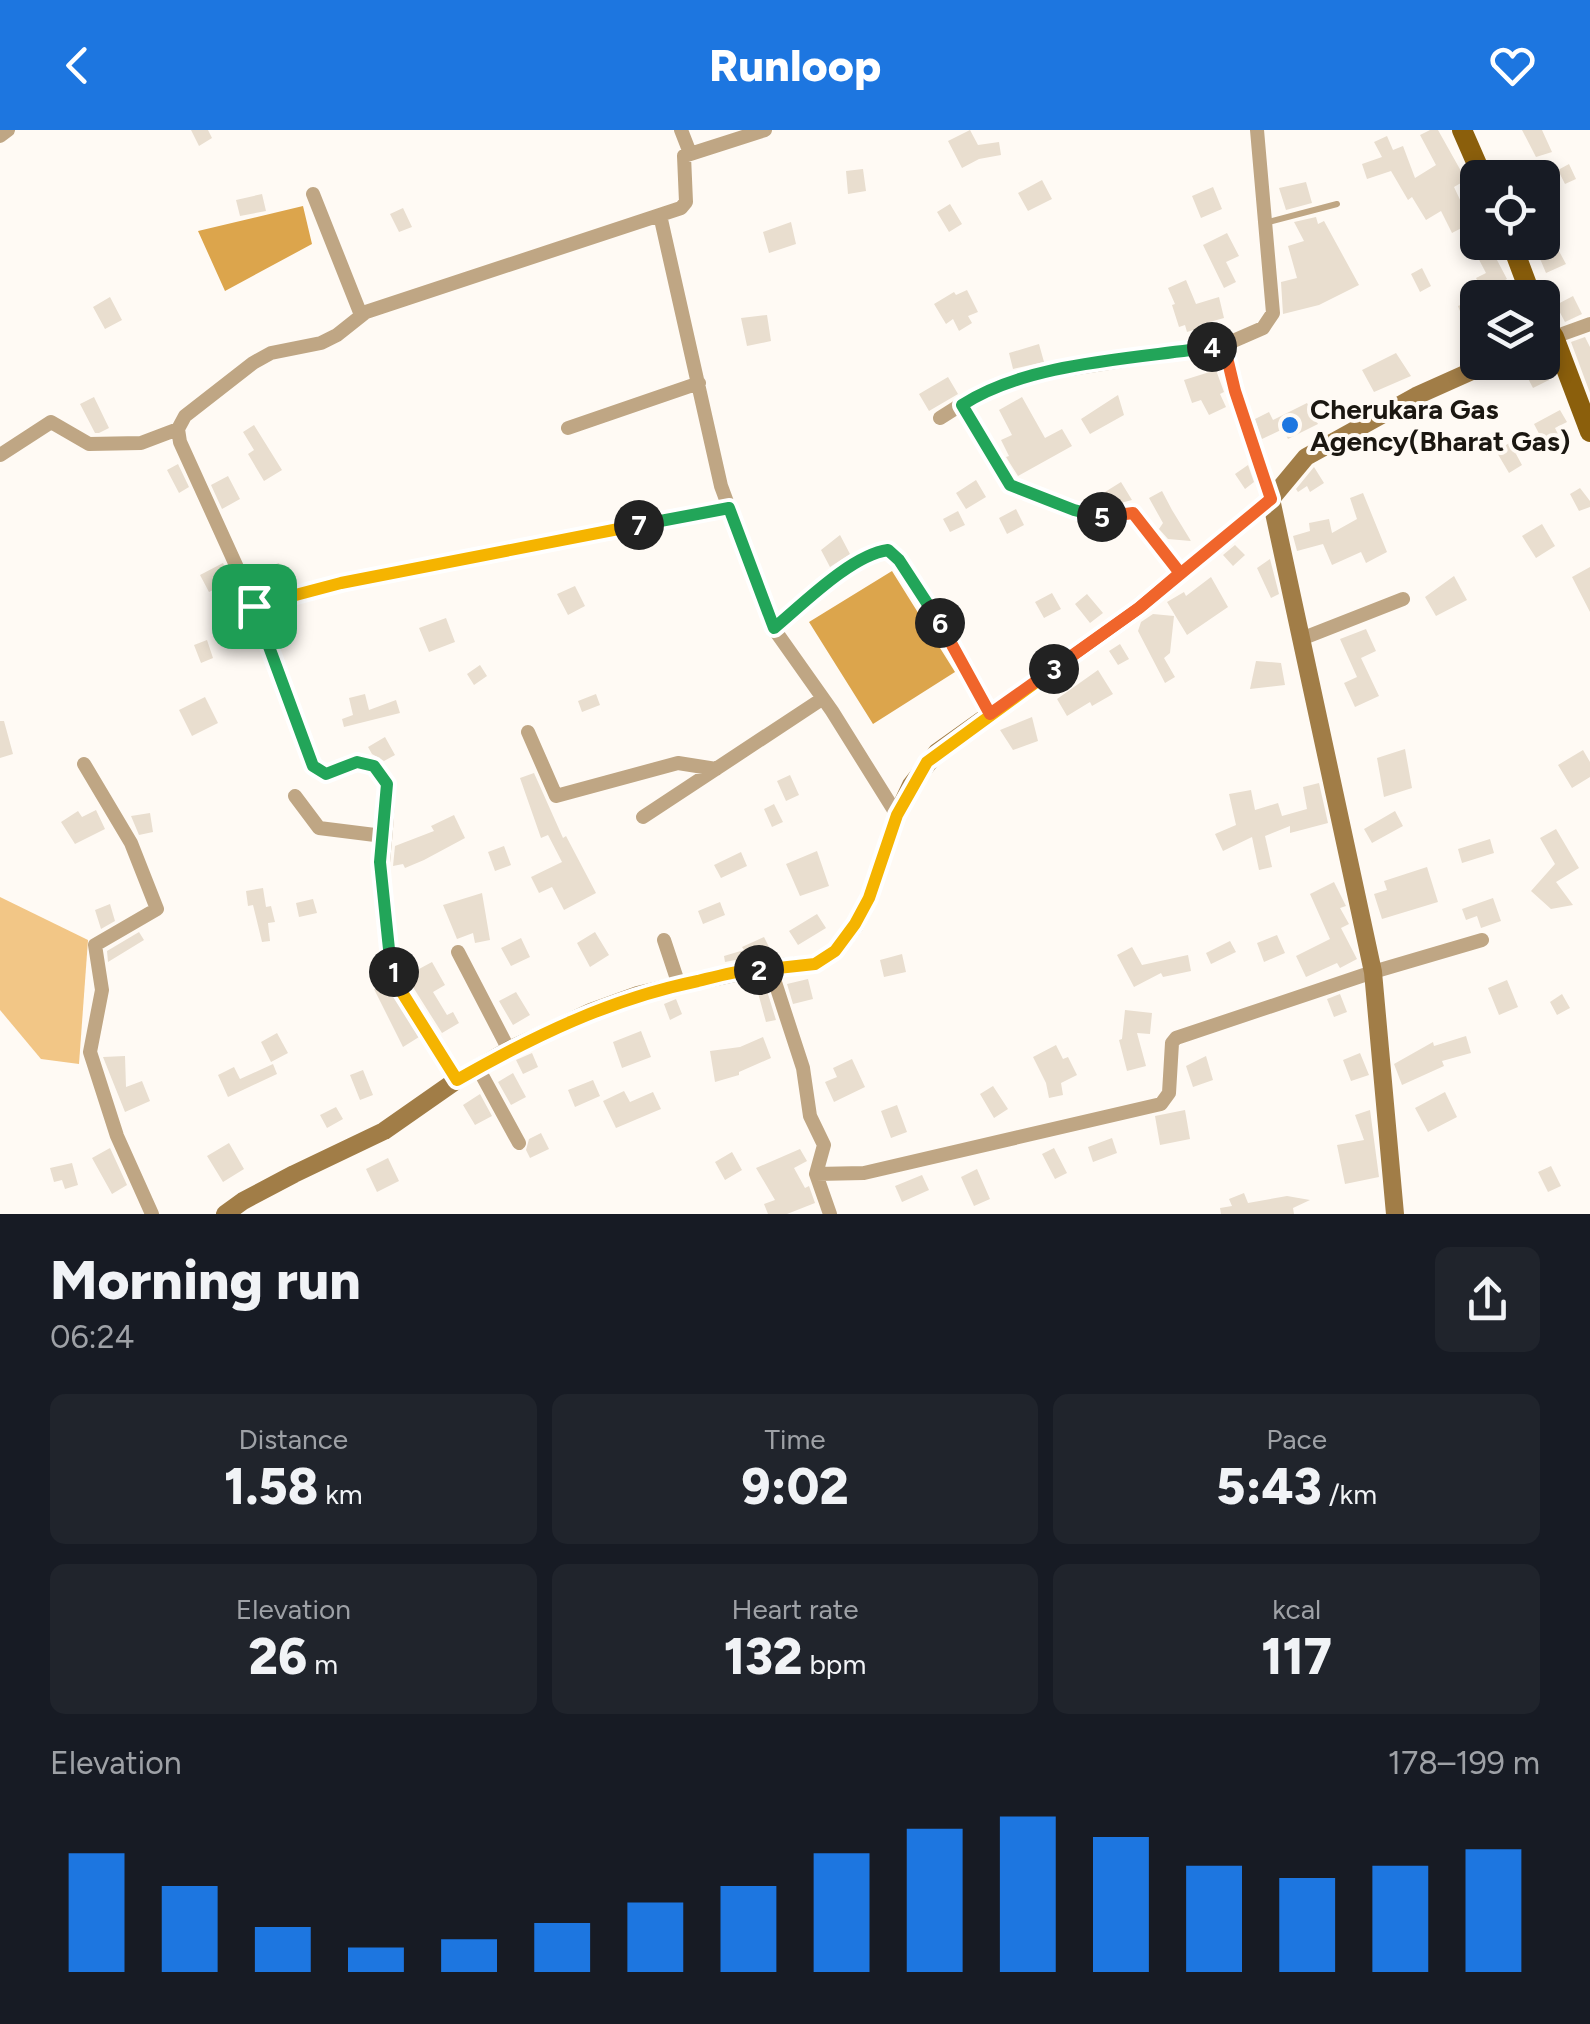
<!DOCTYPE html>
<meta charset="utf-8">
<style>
:root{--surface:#171b24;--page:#20242c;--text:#f1f3f6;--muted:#9ea1a6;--accent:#1d76e0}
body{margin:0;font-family:Figtree,sans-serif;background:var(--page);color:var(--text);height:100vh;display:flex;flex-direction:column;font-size:38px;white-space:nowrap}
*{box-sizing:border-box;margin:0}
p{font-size:32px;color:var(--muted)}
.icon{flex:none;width:55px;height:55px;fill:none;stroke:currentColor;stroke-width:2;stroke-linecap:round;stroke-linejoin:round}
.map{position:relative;height:1084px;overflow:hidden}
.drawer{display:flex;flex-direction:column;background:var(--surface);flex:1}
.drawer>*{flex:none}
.controls{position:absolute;left:1460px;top:30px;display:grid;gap:20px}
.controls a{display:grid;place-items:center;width:100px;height:100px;border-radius:15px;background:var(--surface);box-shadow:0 5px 15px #0003;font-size:50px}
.pin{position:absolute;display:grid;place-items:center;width:85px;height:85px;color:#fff;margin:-42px;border-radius:20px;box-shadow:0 5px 15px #0006}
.km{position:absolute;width:50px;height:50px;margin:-25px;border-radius:50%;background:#222;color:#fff;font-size:28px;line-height:50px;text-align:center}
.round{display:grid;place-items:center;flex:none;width:105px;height:105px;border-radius:15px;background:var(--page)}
.headline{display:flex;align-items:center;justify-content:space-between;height:170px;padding:0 50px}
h1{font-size:55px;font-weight:800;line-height:75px}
.stats{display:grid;grid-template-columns:repeat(3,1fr);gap:15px;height:170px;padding:10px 50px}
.stats div{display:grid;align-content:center;border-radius:15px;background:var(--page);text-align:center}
.stats b{font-size:50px;font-weight:800}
.stats small{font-size:28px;font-weight:400}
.stats p{font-size:28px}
.chart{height:280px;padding:20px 50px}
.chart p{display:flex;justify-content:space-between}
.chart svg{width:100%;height:180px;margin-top:10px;stroke:var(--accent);stroke-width:6}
header{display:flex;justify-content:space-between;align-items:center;height:130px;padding:0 50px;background:var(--accent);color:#fff;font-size:45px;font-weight:800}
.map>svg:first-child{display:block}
.green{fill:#f2c686}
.water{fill:#dca54c}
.building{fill:#e9decf}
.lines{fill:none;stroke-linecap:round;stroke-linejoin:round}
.service{stroke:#bfa684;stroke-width:6}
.minor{stroke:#bfa684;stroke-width:14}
.secondary{stroke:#a17d47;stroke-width:18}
.primary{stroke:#8b5f0c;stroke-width:20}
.split-1-casing{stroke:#fff;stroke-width:20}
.split-2-casing{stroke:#fff;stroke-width:20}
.split-3-casing{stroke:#fff;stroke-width:20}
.split-4-casing{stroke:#fff;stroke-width:20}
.split-5-casing{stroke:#fff;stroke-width:20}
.split-6-casing{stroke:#fff;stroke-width:20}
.split-7-casing{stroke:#fff;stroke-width:20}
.split-8-casing{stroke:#fff;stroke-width:20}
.split-1{stroke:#22a559;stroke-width:12}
.split-2{stroke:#f5b400;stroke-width:12}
.split-3{stroke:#f5b400;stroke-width:12}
.split-4{stroke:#f0652b;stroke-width:12}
.split-5{stroke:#22a559;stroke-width:12}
.split-6{stroke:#f0652b;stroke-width:12}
.split-7{stroke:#22a559;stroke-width:12}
.split-8{stroke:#f5b400;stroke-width:12}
.poi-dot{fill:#1d76e0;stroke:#fffaf4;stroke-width:4}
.labels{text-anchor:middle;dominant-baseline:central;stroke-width:8;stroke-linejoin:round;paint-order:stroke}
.poi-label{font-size:28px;font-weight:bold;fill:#1b1711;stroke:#fffaf4;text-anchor:start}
</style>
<header><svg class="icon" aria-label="back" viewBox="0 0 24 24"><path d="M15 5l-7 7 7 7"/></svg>Runloop<svg class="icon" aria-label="heart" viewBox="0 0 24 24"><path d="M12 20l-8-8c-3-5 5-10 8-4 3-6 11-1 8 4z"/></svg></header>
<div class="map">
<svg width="1590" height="1084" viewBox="0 0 1590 1084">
<rect width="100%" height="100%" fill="#fffaf4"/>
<path class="green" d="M0,767L88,810L79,934L41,929L0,880Z"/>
<path class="water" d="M303,76L312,114L225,161L198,101Z
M892,441L955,542L873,594L809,492Z"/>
<path class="building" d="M191,0H208L212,8L199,16Z
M970,0L978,15L999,12L1001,25L979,29L962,38L948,11Z
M1430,0H1438L1466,50L1454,57L1471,93L1452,103L1441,81L1426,90L1412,67L1408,70L1391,41L1367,49L1362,34L1382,27L1374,12L1387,6L1393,20L1403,16L1415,48L1436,35L1420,5Z
M1522,0H1542L1552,22L1536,27Z
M1569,34L1576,49L1565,54L1558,40Z
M863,39L866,61L848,64L846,41Z
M1042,50L1052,69L1028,81L1018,63Z
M1306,52L1312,73L1286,80L1279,58Z
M1213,57L1222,79L1201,88L1192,66Z
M262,64L266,81L240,86L236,70Z
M950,74L962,94L949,102L937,82Z
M403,78L412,97L399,102L390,84Z
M1316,87L1318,94L1324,91L1359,155L1319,175L1283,184L1281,152L1297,148L1288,116L1304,111L1294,92Z
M1542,90L1566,134L1546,143L1533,112H1542Z
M791,92L796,114L769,123L763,102Z
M1227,103L1239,126L1226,132L1236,152L1224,158L1203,115Z
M1488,113L1507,149L1483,162L1476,148L1486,143L1474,120Z
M1422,138L1431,156L1420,162L1411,144Z
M1186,150L1196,174L1219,167L1224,188L1199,195L1200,198L1187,202L1185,195L1179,197L1172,175L1175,174L1168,158Z
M967,160L978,182L968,186L972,193L959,201L953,189L946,194L934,174L954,162L956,165Z
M1573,166L1582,184L1565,192L1556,175Z
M110,167L122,190L105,199L93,177Z
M1478,168V194L1467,199L1458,176Z
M767,185L771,211L747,216L741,188Z
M1585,207L1590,217V263L1571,212Z
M1039,214L1044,232L1013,239L1009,223Z
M1396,223L1411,246L1374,262L1362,240Z
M1532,232H1540L1549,250L1533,258L1522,237Z
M1216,240L1224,262L1220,264L1226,277L1209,285L1201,270L1192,273L1184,250Z
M948,247L958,264L929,281L919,264Z
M1118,265L1124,285L1090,304L1081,289Z
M94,267L109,298L99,303H95L80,274Z
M1022,267L1045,308L1062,299L1072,316L1018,346L1006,327L1009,326L1001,310L1012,305L999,280Z
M1307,273L1318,294L1288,309L1283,299L1262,309L1255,289L1269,282L1273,290Z
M1560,280L1567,292L1555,298L1561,310L1546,317L1534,294Z
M254,295L282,340L264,351L248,324L254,320L243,302Z
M1516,309L1522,320L1516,324L1522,335L1509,343L1496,321Z
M178,334L189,357L179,363L167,340Z
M1248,335L1254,352L1245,359L1235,344Z
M1314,337L1324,353L1310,362L1307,356L1298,362L1296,359Z
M228,346L240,369L222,379L211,355Z
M976,350L986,367L966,379L956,363Z
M1121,352L1132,370L1113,375L1105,362Z
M1580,358L1590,371V377L1579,381L1570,364Z
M1162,361L1172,380L1191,411L1168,409L1159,399L1163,393L1149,368Z
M1363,363L1387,422L1366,433L1361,422L1332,435L1323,414L1297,421L1293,406L1310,401L1309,393L1329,389L1332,403L1357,389L1350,368Z
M1016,379L1024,395L1007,404L999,388Z
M958,381L965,395L950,402L943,389Z
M1542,394L1555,416L1536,428L1522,406Z
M840,405L850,424L830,437L821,420Z
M1235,415L1245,425L1233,436L1223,425Z
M1270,429L1279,464L1271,468L1257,438Z
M223,433L232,451L209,462L200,445Z
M279,433L285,449L258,458L251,443Z
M1590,437V482L1572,447Z
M1454,446L1467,470L1436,486L1425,467Z
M1211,447L1228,477L1187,505L1167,472L1184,462L1186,466Z
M575,456L585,476L568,485L557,464Z
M1052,463L1061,479L1044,488L1035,472Z
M1087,464L1103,483L1090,493L1075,474Z
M237,483L240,497L224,500L221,486Z
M1153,484L1174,486L1170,523L1164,528L1175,547L1165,553L1138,501L1141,492Z
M446,488L455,512L429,522L419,498Z
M1366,499L1376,521L1361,528L1379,566L1355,577L1344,553L1357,547L1340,509Z
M207,510L213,528L201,533L194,515Z
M1120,514L1129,529L1118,535L1109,521Z
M1256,531L1281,533L1285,555L1250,559Z
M480,535L487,546L474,555L467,544Z
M1098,540L1113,564L1092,576L1090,572L1067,586L1057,569Z
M365,564L369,580L396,570L400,583L344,597L342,589L353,585L349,568Z
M596,564L600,575L582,582L578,571Z
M205,567L218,593L192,606L179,580Z
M1032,587L1038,611L1013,620L1000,600Z
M0,591H4L13,624L0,628Z
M385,607L395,625L384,631L372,624L368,617Z
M1405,619L1412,658L1384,667L1377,628Z
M1583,620L1590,632V647L1572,658L1558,635Z
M534,643L563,708L566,706L596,763L564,780L552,757L539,763L531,747L562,732L548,705L541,708L520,648Z
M790,645L799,665L786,671L777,651Z
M1319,653L1328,693L1290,703V696L1265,706L1272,737L1259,740L1252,707L1223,721L1215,704L1236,695L1229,664L1251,660L1255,680L1278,673L1282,686L1307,679L1303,657Z
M774,674L783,692L772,697L764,679Z
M96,680L105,699L75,714L61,692L78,681L82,687Z
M1395,681L1403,696L1372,713L1364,699Z
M150,683L153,702L139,705L131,686Z
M454,685L465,708L424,730L405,738L403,734L393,736L395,716L434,701L431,696Z
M1556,699L1579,738L1556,752L1573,775L1551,779L1531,761L1555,734L1540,708Z
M1490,709L1494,723L1462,733L1458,719Z
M504,716L511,735L495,741L488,722Z
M817,721L829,756L800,766L786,734Z
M741,722L747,736L721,748L714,735Z
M1427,737L1438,772L1382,789L1374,764L1387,760L1384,751Z
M1334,752L1346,776L1340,778L1349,794L1341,798L1357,829L1340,838L1337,833L1306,847L1296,826L1330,809L1310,764Z
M263,758L266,777L271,776L275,792L268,793L270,811L262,812L253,775L248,776L246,761Z
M482,763L490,810L475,813L473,803L457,809L443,775Z
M1493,768L1501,791L1481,798L1477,786L1466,790L1462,779Z
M313,769L317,783L299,787L296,773Z
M720,772L725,785L703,794L698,781Z
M110,774L115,791L101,799L95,780Z
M817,784L826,798L798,815L789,801Z
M139,802L144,810L108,832L107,821Z
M595,802L609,825L590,837L577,813Z
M1277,805L1285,823L1264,832L1257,813Z
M764,807L772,823L725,832L724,826L744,820L742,817Z
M521,808L530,827L511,836L501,818Z
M1230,811L1236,822L1211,834L1206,823Z
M1132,817L1142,835L1188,825L1191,841L1163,847L1161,843L1134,857L1117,825Z
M902,824L906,842L884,847L880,830Z
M432,832L445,855L433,862L447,885L453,882L459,893L442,903L406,846Z
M808,849L813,869L793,874L787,854Z
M1507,850L1518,877L1499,885L1488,858Z
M764,851L776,890L766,892L755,852Z
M386,853L419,907L403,917L374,859Z
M516,862L530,885L513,895L499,871Z
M1340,864L1347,882L1334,887L1327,869Z
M1562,864L1570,878L1557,885L1550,872Z
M676,869L682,884L670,890L664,874Z
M1125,880L1152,883L1150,904L1137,903L1146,936L1127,941L1119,910L1122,909Z
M641,901L651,927L622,938L613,912Z
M277,903L288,923L271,932L261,912Z
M1466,906L1471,923L1442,931L1444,936L1402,955L1394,934L1433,912L1434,916Z
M763,907L771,928L739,942V945L715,952L710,921L740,917Z
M1056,915L1063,929L1068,927L1077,945L1061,953L1063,965L1049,968L1046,953L1033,927Z
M532,923L538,937L523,944L516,930Z
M1360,923L1369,945L1351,951L1343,930Z
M125,926L126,957L142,951L150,971L125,982L103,927Z
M1206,926L1213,950L1193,957L1186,936Z
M852,929L865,957L834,972L825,952L837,947L833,938Z
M273,934L277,944L228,967L218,945L234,937L240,949Z
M363,940L373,965L360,970L350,945Z
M513,943L526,967L511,975L498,952Z
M593,950L600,966L575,977L568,960Z
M993,956L1008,979L994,988L980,964Z
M624,961L630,972L653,962L661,979L616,998L603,971Z
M1445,962L1457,987L1428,1002L1415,978Z
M480,964L492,986L475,995L463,975Z
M897,975L907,1002L891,1008L881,981Z
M336,977L343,989L327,998L320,985Z
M1185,980L1190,1009L1160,1015L1155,986Z
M1370,980L1379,1047L1345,1054L1337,1015L1364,1010L1355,985Z
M541,1003L549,1019L530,1028L526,1020L529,1009Z
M1112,1008L1117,1023L1093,1032L1088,1017Z
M229,1013L244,1039L223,1052L207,1026Z
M110,1018L127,1055L112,1064L92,1028Z
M1054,1018L1067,1043L1055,1049L1042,1024Z
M800,1019L807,1031L794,1038L805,1058L809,1056L815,1073L787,1084H768L764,1074L775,1070L756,1038Z
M732,1022L742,1040L725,1050L715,1032Z
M388,1028L399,1051L377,1062L366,1039Z
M72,1033L78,1055L65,1059L62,1050L54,1052L50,1038Z
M1551,1036L1561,1056L1548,1062L1538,1042Z
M977,1039L990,1069L974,1076L961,1047Z
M922,1045L929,1060L902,1072L895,1056Z
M1244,1063L1248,1073L1287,1066L1310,1070L1293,1078L1294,1084H1221L1220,1078L1232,1076L1229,1069Z"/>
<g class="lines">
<path class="service" d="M1265,93L1337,74"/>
<path class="minor" d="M681,0L690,23
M1257,0L1273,183L1263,198L1224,215L1235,261L1271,369
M0,6L8,0
M313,64L361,185
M660,85L721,356L774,499L832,581L897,685
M1554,207L1590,194
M961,275L1011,355L1074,380L1104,387L1133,383L1181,443
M940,288L981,262L1025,246L1224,215
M568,298L699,253
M0,325L51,292L89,314L141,313L178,299
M254,476L341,453L729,378
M774,499C803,475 851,425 888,420L899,430L949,506L990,584
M1301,509L1403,469
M528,602L556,666L678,633L716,639
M84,634L131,713L157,779L95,815L102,860L90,922L117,1006L152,1084
M295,666L319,698L383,706
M643,687L822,569
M664,810L679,855
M458,822L509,920
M771,840L803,938L810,986L824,1015L816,1044L864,1043L1161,974L1169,963L1172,913L1176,908L1373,842L1482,810
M478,938L519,1013
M457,950C442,917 417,889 400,858C384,829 385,790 382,759C380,731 395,662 382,644C366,622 345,638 326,644L313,636L250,466L180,312L178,299L185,286L253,233L271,223L321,213L337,205L366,182L681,78L686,72L684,26L765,0
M816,1044L830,1084"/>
<path class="secondary" d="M1271,369L1373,842L1395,1084
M225,1084L243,1071L294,1044L384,1001L457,950L509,920L591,882L638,865L688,853L749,840L815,834L835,821L855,795L869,768L897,685L911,655L937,622L1139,478L1271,369L1306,327L1416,266L1492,232"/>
<path class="primary" d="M1462,0L1483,48
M1511,112L1532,168
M1542,189L1554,207L1590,302"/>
</g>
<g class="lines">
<defs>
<path id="split-1" d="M254,476L313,636L326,644L357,632L374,636L387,654L380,732L390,829L394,842"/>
<path id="split-2" d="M394,842L398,856L457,950C534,906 610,869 698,851C718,846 738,840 759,840"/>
<path id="split-3" d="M759,840L815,834L835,821L855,794L869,768L897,685L927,632L1054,539"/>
<path id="split-4" d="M1054,539L1139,478L1271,369L1235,261L1224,215L1212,217"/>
<path id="split-5" d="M1102,387L1074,380L1010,355L962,275C1028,232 1133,229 1212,217"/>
<path id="split-6" d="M940,493L990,584L1139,478L1180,443L1133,383L1102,387"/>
<path id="split-7" d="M639,395L729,378L774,498C802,475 851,425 888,420L899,430L940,493"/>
<path id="split-8" d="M254,476L341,453L639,395"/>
</defs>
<use href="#split-1" class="split-1-casing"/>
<use href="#split-2" class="split-2-casing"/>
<use href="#split-3" class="split-3-casing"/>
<use href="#split-4" class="split-4-casing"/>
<use href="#split-5" class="split-5-casing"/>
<use href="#split-6" class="split-6-casing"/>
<use href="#split-7" class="split-7-casing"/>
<use href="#split-8" class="split-8-casing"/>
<use href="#split-1" class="split-1"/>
<use href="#split-2" class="split-2"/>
<use href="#split-3" class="split-3"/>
<use href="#split-4" class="split-4"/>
<use href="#split-5" class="split-5"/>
<use href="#split-6" class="split-6"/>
<use href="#split-7" class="split-7"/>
<use href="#split-8" class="split-8"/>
</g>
<circle class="poi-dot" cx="1290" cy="295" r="10"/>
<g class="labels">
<g class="poi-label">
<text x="1310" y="279">Cherukara Gas<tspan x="1310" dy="32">Agency(Bharat Gas)</tspan></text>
</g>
</g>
</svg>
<div class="controls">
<a><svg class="icon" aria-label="locate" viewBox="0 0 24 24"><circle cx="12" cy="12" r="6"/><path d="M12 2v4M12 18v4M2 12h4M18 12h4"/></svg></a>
<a><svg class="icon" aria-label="layers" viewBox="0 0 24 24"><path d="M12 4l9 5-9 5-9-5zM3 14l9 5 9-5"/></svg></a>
</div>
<div class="pin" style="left:254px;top:476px;background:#1e9e55"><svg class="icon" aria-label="arrive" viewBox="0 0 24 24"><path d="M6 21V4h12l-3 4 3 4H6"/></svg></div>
<b class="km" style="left:394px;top:842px">1</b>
<b class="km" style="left:759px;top:840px">2</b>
<b class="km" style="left:1054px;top:539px">3</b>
<b class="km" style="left:1212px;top:217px">4</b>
<b class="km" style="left:1102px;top:387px">5</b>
<b class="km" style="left:940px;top:493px">6</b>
<b class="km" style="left:639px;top:395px">7</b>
</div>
<section class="drawer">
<div class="headline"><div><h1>Morning run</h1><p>06:24</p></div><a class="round"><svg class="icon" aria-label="share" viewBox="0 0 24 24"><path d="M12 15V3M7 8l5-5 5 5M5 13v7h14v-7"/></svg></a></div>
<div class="stats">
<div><p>Distance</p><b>1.58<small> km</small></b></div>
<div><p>Time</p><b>9:02</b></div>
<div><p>Pace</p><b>5:43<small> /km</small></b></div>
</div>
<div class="stats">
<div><p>Elevation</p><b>26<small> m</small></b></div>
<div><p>Heart rate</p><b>132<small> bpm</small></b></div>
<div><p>kcal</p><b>117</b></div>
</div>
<div class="chart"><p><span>Elevation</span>178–199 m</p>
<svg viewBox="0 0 160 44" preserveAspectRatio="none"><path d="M5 44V15M15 44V23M25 44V33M35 44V38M45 44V36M55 44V32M65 44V27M75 44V23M85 44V15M95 44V9M105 44V6M115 44V11M125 44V18M135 44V21M145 44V18M155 44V14"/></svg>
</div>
</section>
